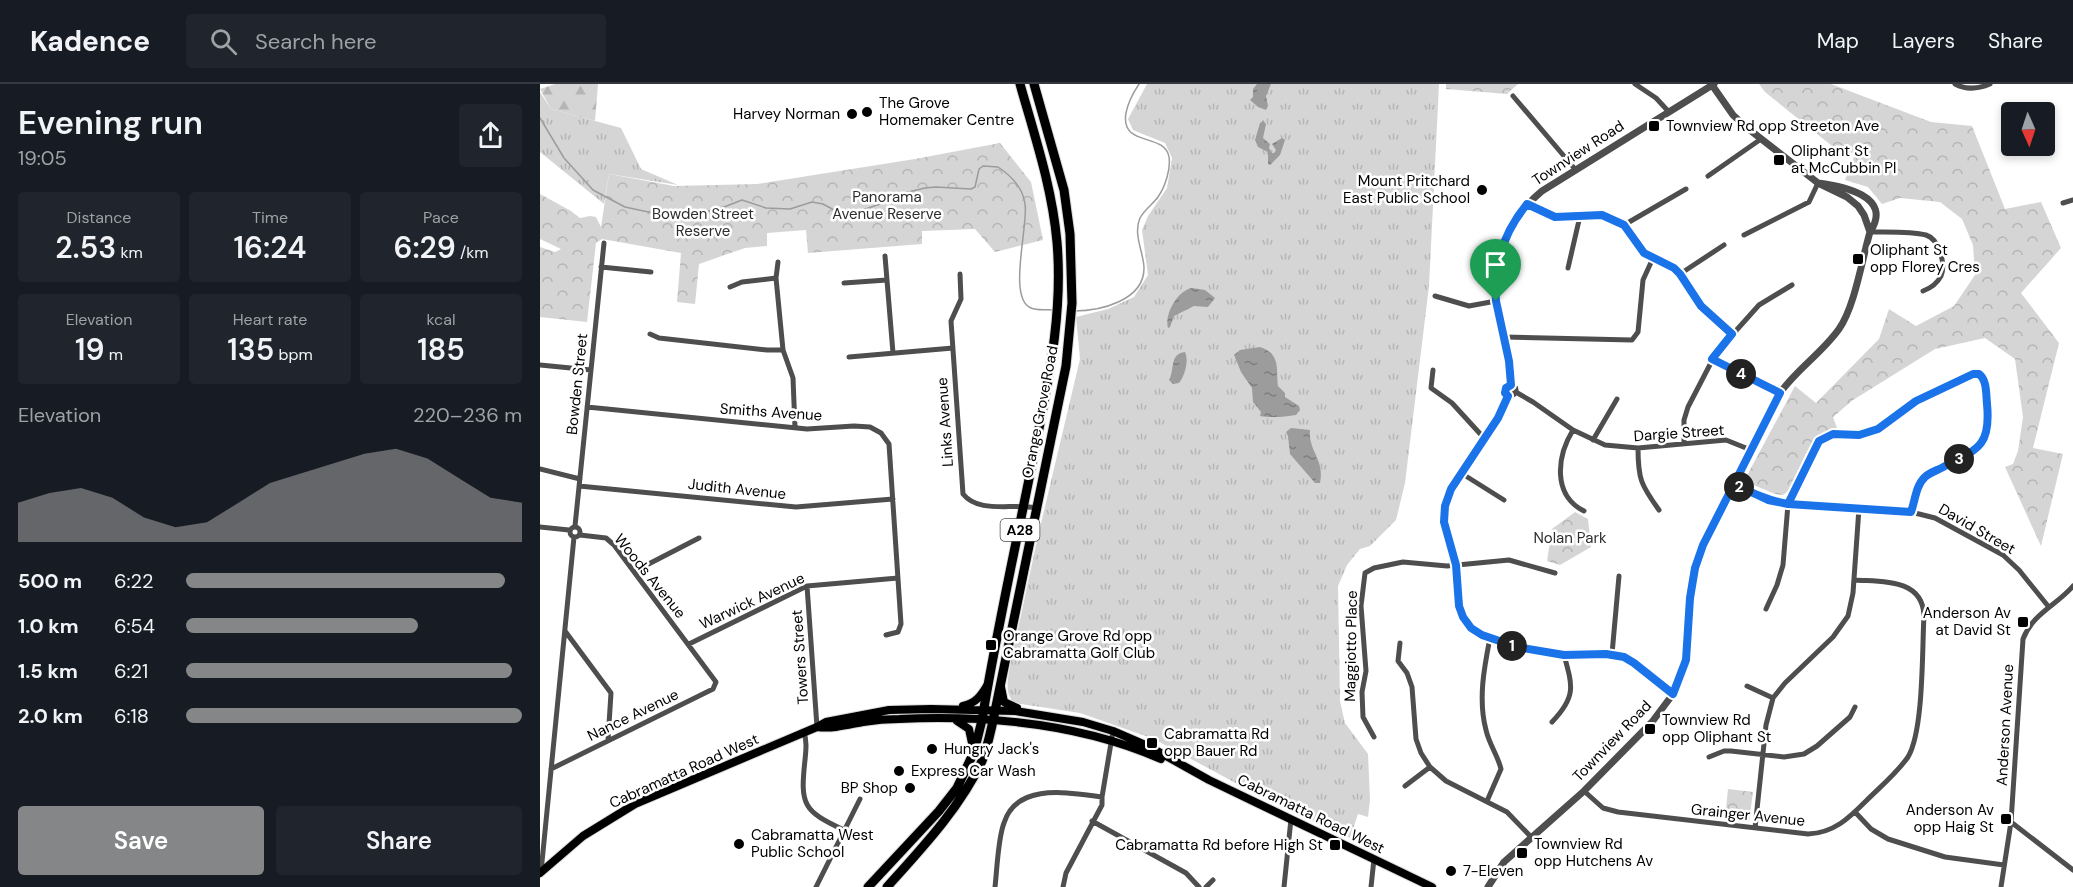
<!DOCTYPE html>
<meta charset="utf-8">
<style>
:root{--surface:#171b24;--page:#20242c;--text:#f1f3f6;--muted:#9ea1a6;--line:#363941;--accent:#858687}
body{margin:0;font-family:"DM Sans",sans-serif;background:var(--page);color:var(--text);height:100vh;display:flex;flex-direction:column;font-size:22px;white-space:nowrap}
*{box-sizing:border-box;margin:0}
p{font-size:20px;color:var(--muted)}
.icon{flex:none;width:33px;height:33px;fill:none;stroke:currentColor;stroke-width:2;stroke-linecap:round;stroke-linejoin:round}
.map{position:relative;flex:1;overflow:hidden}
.sheet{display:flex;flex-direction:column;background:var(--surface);width:540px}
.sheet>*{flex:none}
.needle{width:39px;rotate:177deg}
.controls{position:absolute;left:1461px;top:18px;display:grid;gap:12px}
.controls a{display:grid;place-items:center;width:54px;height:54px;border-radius:6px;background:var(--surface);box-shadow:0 3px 9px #0003;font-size:30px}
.pin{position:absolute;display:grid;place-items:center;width:51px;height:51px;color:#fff;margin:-62px -26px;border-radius:50% 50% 50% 0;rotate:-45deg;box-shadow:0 0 6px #0007}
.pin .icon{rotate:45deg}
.km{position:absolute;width:30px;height:30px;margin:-15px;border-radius:50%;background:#222;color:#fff;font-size:16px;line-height:30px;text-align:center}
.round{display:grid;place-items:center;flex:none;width:63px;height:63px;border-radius:6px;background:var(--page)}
.headline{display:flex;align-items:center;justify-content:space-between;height:102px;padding:0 18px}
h1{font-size:33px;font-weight:600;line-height:45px}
.metrics{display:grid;grid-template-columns:repeat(3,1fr);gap:9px;height:102px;padding:6px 18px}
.metrics div{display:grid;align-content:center;border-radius:6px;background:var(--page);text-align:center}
.metrics b{font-size:30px;font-weight:600}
.metrics small{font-size:16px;font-weight:400}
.metrics p{font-size:16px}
.chart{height:168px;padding:12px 18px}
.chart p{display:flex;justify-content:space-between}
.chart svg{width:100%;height:108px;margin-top:6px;fill:var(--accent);opacity:.7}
.button{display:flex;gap:12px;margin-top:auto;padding:12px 18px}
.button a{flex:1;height:69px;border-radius:6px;background:var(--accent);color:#fff;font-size:24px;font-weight:600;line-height:69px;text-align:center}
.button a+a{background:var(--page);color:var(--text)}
ul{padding:0 18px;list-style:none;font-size:20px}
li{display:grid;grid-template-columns:96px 72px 1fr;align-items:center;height:45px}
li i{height:15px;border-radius:8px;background:var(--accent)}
header{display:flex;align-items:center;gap:36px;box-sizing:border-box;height:84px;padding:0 30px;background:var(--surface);border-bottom:2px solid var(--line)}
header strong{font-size:28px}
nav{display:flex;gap:33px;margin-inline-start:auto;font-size:21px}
.search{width:420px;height:54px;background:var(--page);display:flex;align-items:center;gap:15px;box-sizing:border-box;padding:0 21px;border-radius:6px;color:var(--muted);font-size:22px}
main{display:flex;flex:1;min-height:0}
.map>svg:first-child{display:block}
.grass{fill:url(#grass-tufts)}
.forest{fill:url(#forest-firs)}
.park{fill:url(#park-crowns)}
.water{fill:url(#water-ripples)}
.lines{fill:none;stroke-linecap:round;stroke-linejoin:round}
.stream{stroke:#9c9c9c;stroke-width:1.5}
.primary-casing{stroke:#dbdbdb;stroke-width:10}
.trunk-casing{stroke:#dbdbdb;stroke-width:11}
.minor{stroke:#4e4e4e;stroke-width:5}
.tertiary{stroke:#4e4e4e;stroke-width:7}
.primary{stroke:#000;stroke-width:8}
.trunk{stroke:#000;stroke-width:9}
.route-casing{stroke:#fff;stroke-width:12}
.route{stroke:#1a73e8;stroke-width:8}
.poi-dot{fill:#000;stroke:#fff;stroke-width:2}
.labels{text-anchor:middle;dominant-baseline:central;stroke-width:5;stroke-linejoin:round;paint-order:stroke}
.shield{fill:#fff;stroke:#4c4c4c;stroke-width:1.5}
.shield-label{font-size:14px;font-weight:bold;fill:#000}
.poi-label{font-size:15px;fill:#000;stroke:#fff;text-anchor:start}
.street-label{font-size:15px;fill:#000;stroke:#fff}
.park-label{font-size:15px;fill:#2c2c2c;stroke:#fff}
</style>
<header>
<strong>Kadence</strong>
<div class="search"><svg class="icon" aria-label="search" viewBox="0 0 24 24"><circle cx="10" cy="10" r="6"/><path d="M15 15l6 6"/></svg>Search here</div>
<nav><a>Map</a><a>Layers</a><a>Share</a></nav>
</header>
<main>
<section class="sheet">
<div class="headline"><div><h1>Evening run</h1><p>19:05</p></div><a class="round"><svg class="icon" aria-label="share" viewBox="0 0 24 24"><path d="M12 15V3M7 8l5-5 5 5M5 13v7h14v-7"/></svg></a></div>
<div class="metrics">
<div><p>Distance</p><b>2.53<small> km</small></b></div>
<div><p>Time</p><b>16:24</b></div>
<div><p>Pace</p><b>6:29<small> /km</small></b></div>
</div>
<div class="metrics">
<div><p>Elevation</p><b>19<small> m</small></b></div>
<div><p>Heart rate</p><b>135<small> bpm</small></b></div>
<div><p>kcal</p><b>185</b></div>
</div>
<div class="chart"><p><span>Elevation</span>220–236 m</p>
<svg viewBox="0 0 160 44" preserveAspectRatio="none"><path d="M0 44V28L10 24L20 22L30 26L40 34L50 38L60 36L70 28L80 20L90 16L100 12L110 8L120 6L130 10L140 18L150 26L160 28V44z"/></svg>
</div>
<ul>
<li><b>500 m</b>6:22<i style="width:95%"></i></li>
<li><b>1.0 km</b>6:54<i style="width:69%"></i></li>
<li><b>1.5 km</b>6:21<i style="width:97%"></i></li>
<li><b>2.0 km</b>6:18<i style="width:100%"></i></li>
</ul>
<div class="button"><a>Save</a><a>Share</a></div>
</section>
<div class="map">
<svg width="1533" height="803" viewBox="0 0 1533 803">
<defs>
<pattern id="grass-tufts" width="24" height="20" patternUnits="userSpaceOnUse" patternTransform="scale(1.5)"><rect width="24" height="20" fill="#d5d5d5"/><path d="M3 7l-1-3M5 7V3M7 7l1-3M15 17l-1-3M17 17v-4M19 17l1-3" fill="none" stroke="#b5b5b5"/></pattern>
<pattern id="forest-firs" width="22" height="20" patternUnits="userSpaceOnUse" patternTransform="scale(1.5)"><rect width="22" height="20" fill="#d5d5d5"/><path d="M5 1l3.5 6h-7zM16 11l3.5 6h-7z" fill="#b5b5b5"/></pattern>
<pattern id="park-crowns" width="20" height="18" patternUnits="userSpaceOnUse" patternTransform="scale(1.5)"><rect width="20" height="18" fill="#d5d5d5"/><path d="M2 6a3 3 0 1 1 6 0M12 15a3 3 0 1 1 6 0" fill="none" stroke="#b5b5b5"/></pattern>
<pattern id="water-ripples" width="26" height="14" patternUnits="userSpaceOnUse" patternTransform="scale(1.5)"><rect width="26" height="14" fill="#9c9c9c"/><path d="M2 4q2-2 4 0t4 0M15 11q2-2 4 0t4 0" fill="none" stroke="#7d7d7d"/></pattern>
</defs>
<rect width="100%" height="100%" fill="#fff"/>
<path class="grass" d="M607,0H899L889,202L865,399L856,436L830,462L820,465L807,481L798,502L800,617L805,639L828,670L830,716L828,733L818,730L810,754L729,717L614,655L540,629L474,619C464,608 468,595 470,582L498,452L540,275L536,233L568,225L594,213L608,191L602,146L608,132L627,104L632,74L625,59L593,46L588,35Z
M0,8L11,25L81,44L101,85L138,101L69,90L64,120L0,68Z"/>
<path class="forest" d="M15,0H58L55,37L11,25L0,5Z"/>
<path class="park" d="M906,0H978L967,10L906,5Z
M1219,0H1291L1391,38L1432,42L1465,125L1501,118L1521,164L1481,209L1519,259L1493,364L1523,370L1501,462L1465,383L1473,380L1478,367L1483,333L1475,275L1445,254L1395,265L1313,316L1293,333L1297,344C1269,352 1266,372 1254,397C1251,403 1249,407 1243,411L1235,410L1204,397L1255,302L1276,319L1339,255L1349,225L1376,242L1414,222L1435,191L1433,161L1422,135L1400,118L1360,114L1342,120L1328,103L1305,96L1315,70L1292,62L1225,8Z
M460,59L491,98L503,156L455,168L435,145L382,147V160L268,169L266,146L227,149V162L205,164L159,180L155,220L137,218L141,169L62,155L56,159L47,238L0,233V163L15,168L21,165L0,155V110L31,127L40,134L50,132L56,133L61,143L69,90L134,102L217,100L375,75Z
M1035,428L1048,435L1051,463L1020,481L1007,477L1012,445Z
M1188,705L1213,708L1209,738L1185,735Z"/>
<path class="water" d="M717,0H731L726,12L728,22L726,26L718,23L710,16L713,13V5Z
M723,37L726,40L723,54L730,60L729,64L732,69H734L736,66L732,60L742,54L745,56L740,71L730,81L728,80V68L718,63L715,56L720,39Z
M652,204L665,206L675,214L668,223L654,222L634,232L630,243L628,244C624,230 638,206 652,204Z
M720,263C741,270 736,285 738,302L745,309V313L759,322L760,326L756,331C745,333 730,334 720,332L721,328L713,318L712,304L701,288L694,271L700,266Z
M645,268C649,277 645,291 639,299L633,300L629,296C635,286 629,270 645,268Z
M751,344L770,346C768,367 785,375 780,399H775L750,370L748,352L746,348Z"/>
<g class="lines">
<path class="stream" d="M0,34L24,74L53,106L85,123L113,129L138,133L156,130L184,123L202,116L226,124L250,125L272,118L283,120L296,127H320L340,120L360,110L385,104L396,103L431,105L435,103L439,85L443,82L458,83C470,91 483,104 485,120C489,139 467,215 491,224C497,227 507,225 514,226
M534,227C559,227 605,217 604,183C603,167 593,150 600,134C604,126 613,120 618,113C625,103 631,85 629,73C625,48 580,64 586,29C588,18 593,9 599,0"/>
<defs>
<path id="primary" d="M461,603L464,618L477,624
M423,622C436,619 441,612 448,600
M417,637L429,645L433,664
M277,643C293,645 307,641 323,638C335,636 347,635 359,635C448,631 539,639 621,675
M0,789L43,752L95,720L277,643L286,638L349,626L391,625L475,627L543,638L573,647L610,663L669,696L892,803"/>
<path id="trunk" d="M328,803L399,727L417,704L434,668L442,636C457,544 478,452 496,360C509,293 523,228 517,158C512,103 495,53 480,0
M347,803C382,764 419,725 442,677C447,665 450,650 453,637L526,282L532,219L530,150L524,106L494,0"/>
</defs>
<use href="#primary" class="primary-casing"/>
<use href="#trunk" class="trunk-casing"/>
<path class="minor" d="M1095,0L1116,14L1129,28
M1415,0C1426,6 1438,5 1450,0
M973,12L1035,85
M1168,92L1221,55
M1523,119L1533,116
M987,120L1015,133L1056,130L1071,134L1084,141L1104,169L1134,184L1140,190L1161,222L1192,250
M1084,141L1146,105
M1330,148C1346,148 1371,147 1386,151C1399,155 1406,180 1401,192C1397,200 1391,204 1383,207
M1204,151L1269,118L1278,99
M345,172L353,269
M238,178L236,194L243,266
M61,183L111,188
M1028,184L1040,132
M420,190L421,215L411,237L423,410C439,430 472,419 496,424
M1140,190L1184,161
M304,199L347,196
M190,203L202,198L236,194
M895,212L929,222L956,217
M110,250L119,254L227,266H243L253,294L255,344
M964,253L1092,256L1098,248L1103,196L1113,174
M309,273L413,264
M1172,275L1240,309
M0,281L51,286
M893,286L891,304L912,319L944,354
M974,307L993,318L1033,346L1065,361L1098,364L1186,356L1211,366
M47,323L267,345L314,342L330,343L341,349L349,360L361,540L358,548L346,551
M1033,346C1017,372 1012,411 1044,427
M1053,356L1077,315
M1144,359V336L1148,323L1176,269L1219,221L1252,201
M1098,364C1098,395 1101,401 1119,426
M0,385L40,395
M921,389L964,416
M1194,400L1223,413L1241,419L1371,428L1395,434L1463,471L1479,486L1508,522
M39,402L256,423L353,415
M35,442L64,159
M30 448a5 5 0 1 1 10 0a5 5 0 1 1-10 0Z
M0,443L29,446
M95,487L159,454
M267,502L277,643
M1226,525L1237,501L1243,481L1248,420L1279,357L1293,350L1319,351L1338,345L1376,317L1433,290H1439C1447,296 1446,310 1447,320C1451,361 1439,365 1405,382C1399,385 1390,388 1385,393C1376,401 1375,417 1371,428
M25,547L71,609L68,656
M860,559L858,577L867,589L872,603L876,655L881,669L890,683L906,697L967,728L992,754
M149,560L267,502L358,494
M1072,570L1079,492
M1207,602L1233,614
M1012,638C1036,613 1033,603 1024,571
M264,648C267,658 266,666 265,676C260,721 263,727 304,746
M834,653L823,633L822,608L826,587L821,522L825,489L834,484L863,478L907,482L969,476L1015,489
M1169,673L1184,667H1191L1244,673L1264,670L1277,662L1310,633L1315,623
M11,685L173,605L176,598L74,461L66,454L40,451
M865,702L890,683
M1044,707L1063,724L1078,728L1268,750C1294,749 1309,734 1326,717C1340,703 1357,689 1368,673C1384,646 1382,564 1384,531C1382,494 1341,498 1315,496
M947,717L961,685C958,672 949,660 946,646C938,616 944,584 950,554
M1315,728L1331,745L1348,755L1405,773L1464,781
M552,737L646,789L659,803
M1471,738L1533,786
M1215,744L1226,641L1233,614L1245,599L1293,553L1308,532L1313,509L1319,424
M1,788L34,453
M276,803L320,715
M455,803C457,786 458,754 464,739C477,698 529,709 562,713
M523,803L526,789L562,721V713L573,647
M666,803L673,796
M744,803L751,735
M831,803L834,775
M1461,803L1471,738L1483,555C1493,529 1517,521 1533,502"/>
<path class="tertiary" d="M1172,1L1193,31L1206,43L1278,99L1307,113L1318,122L1324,131L1330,148
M965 306a5 5 0 1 1 10 0a5 5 0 1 1-10 0Z
M971,301C968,270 957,240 955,209C953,169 972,131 1002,107L1174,0
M968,312C957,336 943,357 928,378C921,389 912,400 907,413C898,437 910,457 915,480C920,499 914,520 925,537C941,560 1001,570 1027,570C1043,570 1061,567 1077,571C1098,577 1117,596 1133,610
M948,803L964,778L1044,707L1112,638L1133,610L1146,576L1152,499L1155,484L1163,461L1240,309C1257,285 1282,269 1299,245C1315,222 1322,175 1330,148C1354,112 1302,102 1278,99"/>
<use href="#primary" class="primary"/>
<use href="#trunk" class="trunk"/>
</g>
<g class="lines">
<defs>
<path id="route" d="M956,217L969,277L971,301L966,304L965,309L968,312L958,334L911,405L905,422L904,438L916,481L919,522L923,533L931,544L942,551L977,563L1024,571L1066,570L1084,573L1094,579L1133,610L1146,576L1150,514L1155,484L1163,461L1194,400L1228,416L1248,420L1279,357L1293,350L1319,351L1338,345L1376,317L1433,290H1439C1447,296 1446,310 1447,320C1451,361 1439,365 1405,382C1399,386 1390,388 1385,393C1376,401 1375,417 1371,428L1248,420C1229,417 1212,409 1194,400L1240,309L1172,275L1192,250L1161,222L1140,190L1134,184L1104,169L1084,141L1062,131L1015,133L987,120C964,148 953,181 956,217"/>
</defs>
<use href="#route" class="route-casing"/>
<use href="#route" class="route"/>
</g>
<g class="poi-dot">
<circle cx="327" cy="28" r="6"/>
<circle cx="312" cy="30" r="6"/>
<rect x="1108" y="36" width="12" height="12" rx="3"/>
<rect x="1233" y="70" width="12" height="12" rx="3"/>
<circle cx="942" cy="106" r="6"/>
<rect x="1312" y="169" width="12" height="12" rx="3"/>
<rect x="1477" y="532" width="12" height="12" rx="3"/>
<rect x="445" y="555" width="12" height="12" rx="3"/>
<rect x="1104" y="639" width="12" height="12" rx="3"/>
<rect x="606" y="653" width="12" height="12" rx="3"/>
<circle cx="392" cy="665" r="6"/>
<circle cx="359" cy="687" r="6"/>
<circle cx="370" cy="704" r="6"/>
<rect x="1460" y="729" width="12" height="12" rx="3"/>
<circle cx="199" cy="760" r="6"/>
<rect x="789" y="755" width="12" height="12" rx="3"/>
<rect x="976" y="763" width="12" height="12" rx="3"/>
<circle cx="911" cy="787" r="6"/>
</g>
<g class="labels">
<rect class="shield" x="460.5" y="435" width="39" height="22" rx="4.5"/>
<g class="shield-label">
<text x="480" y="446">A28</text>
</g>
<g class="poi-label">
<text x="339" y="19">The Grove<tspan x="339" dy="17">Homemaker Centre</tspan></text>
<text x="300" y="30" text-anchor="end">Harvey Norman</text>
<text x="1126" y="42">Townview Rd opp Streeton Ave</text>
<text x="1251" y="67">Oliphant St<tspan x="1251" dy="17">at McCubbin Pl</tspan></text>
<text x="930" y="97" text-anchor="end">Mount Pritchard<tspan x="930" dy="17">East Public School</tspan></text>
<text x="1330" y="166">Oliphant St<tspan x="1330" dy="17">opp Florey Cres</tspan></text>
<text x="1471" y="529" text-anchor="end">Anderson Av<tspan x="1471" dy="17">at David St</tspan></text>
<text x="463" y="552">Orange Grove Rd opp<tspan x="463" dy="17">Cabramatta Golf Club</tspan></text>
<text x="1122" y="636">Townview Rd<tspan x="1122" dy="17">opp Oliphant St</tspan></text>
<text x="624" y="650">Cabramatta Rd<tspan x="624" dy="17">opp Bauer Rd</tspan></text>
<text x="404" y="665">Hungry Jack's</text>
<text x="371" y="687">Express Car Wash</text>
<text x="358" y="704" text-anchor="end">BP Shop</text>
<text x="1454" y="726" text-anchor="end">Anderson Av<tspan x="1454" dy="17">opp Haig St</tspan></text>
<text x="211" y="751">Cabramatta West<tspan x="211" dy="17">Public School</tspan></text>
<text x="994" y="760">Townview Rd<tspan x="994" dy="17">opp Hutchens Av</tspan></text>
<text x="783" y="761" text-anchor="end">Cabramatta Rd before High St</text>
<text x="923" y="787">7-Eleven</text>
</g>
<g class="street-label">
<text transform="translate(1038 69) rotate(-33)">Townview Road</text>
<text transform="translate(37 300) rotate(-84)">Bowden Street</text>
<text transform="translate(231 328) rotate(4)">Smiths Avenue</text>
<text transform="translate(500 328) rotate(-79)">Orange Grove Road</text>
<text transform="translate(405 338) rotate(-94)">Links Avenue</text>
<text transform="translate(1139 349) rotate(-4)">Dargie Street</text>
<text transform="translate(197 405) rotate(6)">Judith Avenue</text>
<text transform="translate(1437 445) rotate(30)">David Street</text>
<text transform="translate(110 492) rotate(51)">Woods Avenue</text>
<text transform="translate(212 517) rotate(-25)">Warwick Avenue</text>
<text transform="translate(811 562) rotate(-89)">Maggiotto Place</text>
<text transform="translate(260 573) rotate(-94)">Towers Street</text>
<text transform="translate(93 631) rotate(-26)">Nance Avenue</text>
<text transform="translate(1465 641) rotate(-87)">Anderson Avenue</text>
<text transform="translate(1072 657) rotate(-46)">Townview Road</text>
<text transform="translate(144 687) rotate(-24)">Cabramatta Road West</text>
<text transform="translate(771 730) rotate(26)">Cabramatta Road West</text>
<text transform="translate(1208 731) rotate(6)">Grainger Avenue</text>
</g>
<g class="park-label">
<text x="347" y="113">Panorama<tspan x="347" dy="17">Avenue Reserve</tspan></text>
<text x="163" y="130">Bowden Street<tspan x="163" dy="17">Reserve</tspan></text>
<text x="1030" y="454">Nolan Park</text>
</g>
</g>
</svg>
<div class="controls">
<a><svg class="needle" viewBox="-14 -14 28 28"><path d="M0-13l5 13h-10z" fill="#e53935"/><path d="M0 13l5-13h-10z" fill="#9ea1a6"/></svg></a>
</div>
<div class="pin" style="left:956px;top:217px;background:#1e9e55"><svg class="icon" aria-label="arrive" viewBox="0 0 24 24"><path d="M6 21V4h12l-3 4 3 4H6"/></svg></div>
<b class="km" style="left:972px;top:562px">1</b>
<b class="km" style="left:1199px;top:403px">2</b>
<b class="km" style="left:1419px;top:375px">3</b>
<b class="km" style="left:1201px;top:290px">4</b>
</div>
</main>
